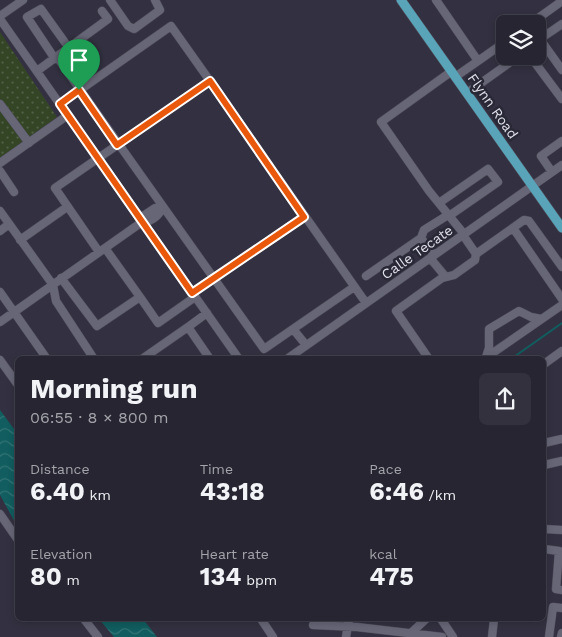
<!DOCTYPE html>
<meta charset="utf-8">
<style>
:root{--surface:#262531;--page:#32313d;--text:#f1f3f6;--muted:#a4a5ab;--line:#42424d}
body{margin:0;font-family:"Work Sans",sans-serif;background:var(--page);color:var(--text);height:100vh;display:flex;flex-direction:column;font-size:19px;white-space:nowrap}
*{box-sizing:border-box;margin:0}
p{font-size:16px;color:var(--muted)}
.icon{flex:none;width:28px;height:28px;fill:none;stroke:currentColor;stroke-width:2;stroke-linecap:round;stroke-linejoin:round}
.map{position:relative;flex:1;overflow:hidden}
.sheet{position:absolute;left:15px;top:356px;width:531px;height:265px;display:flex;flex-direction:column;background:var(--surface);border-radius:8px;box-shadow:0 2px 8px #0003,0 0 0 1px var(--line)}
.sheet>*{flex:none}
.controls{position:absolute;left:496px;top:15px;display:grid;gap:10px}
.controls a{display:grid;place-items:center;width:50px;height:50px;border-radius:8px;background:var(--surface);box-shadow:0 2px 8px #0003,0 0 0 1px var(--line);font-size:25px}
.pin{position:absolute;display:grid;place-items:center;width:42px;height:42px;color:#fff;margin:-51px -21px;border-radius:50% 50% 50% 0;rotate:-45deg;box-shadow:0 0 5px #0007}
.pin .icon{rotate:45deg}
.round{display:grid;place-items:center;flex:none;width:52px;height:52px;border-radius:8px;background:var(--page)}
.summary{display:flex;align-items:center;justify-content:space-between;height:85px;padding:0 15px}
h1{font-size:28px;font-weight:700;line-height:38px}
.stats{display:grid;grid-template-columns:repeat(3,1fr);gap:8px;height:85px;padding:5px 15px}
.stats div{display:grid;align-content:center}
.stats b{font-size:25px;font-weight:700}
.stats small{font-size:14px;font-weight:400}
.stats p{font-size:14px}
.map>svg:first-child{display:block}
.park{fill:url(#park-dots)}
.water{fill:url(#water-waves)}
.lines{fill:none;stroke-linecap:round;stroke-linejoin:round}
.stream{stroke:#115d5f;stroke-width:2}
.minor-casing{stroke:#4f4d5a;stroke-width:9}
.major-casing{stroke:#4f4d5a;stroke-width:10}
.minor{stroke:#676677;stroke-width:8}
.major{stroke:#59a4b9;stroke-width:9}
.route-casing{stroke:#fff;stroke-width:10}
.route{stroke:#ea580c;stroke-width:6}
.labels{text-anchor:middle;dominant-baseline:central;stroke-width:5;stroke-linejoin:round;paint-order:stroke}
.street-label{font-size:14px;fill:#e2e1eb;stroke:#292836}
</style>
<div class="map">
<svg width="562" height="637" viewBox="0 0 562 637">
<defs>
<pattern id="park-dots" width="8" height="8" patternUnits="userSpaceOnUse" patternTransform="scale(1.25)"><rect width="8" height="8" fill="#344526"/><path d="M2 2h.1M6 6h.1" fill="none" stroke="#516046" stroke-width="1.8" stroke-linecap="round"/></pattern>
<pattern id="water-waves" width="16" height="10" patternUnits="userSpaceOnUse" patternTransform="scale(1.25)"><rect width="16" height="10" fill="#115d5f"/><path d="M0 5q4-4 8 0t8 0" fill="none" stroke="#337476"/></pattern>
</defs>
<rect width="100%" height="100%" fill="#333141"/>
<path class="park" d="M0,32L57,117L0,158Z"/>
<path class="water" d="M0,410L17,433V526L0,495Z
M99,619H143L157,637H114Z"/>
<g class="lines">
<path class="stream" d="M511,359L562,323"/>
<defs>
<path id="minor" d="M110,0L128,26L134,29L160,10L155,0
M436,0L478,61L455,77
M0,16L23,0
M0,19L239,359
M530,24L562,1
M562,24L540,39L562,70
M530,56L562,99
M57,57L264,349L293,329L306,345
M55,59L27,17L41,9L69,48
M478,61L505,42
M37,71L108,19L102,11
M452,71L381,122L429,191L464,234
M210,81L366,303
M467,93L519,56
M0,104L29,143
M60,104L171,26L210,81L55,188L99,252
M0,163L68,115
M0,171L14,192
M552,172L541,156L562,141
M439,203L488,169L498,182L449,216
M0,211L53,285L56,301L94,359
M513,228L562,299
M0,231L9,224
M463,235L476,254
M20,240L67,207
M434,255L421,238L424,230L448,215
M430,258L445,276
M366,276L421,238
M61,278L97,326L140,297L105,248
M0,292L47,359
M192,293L304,217
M140,297L158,323L195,297
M0,322L142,222C151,222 159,216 162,208H155L143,216L142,222
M188,327L207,313
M293,329L354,287
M486,357L489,348V329L519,311L531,317L541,319
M142,359L188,327L210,359
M287,359L562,165
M429,359L396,311L442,278L454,275L475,260L476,254L524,220L529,221L562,267
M484,359L562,305
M0,360L18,385
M544,364L562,351
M544,443L562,439
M544,465L562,461
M0,514L18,540
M544,529L562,530
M544,549L559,551L556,589L562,590
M84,619L98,637
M261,619L273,637
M441,619L453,637
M313,625L357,627L442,637
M411,633L426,619
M346,637L349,619
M492,637L494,619
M549,637L553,607L562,608
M561,637L562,633"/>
<path id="major" d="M401,0L562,228"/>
</defs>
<use href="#minor" class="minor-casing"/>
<use href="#major" class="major-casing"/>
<use href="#minor" class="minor"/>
<use href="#major" class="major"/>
</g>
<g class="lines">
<defs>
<path id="route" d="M210,81L304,217L192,293L60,104L79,90L117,145Z"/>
</defs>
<use href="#route" class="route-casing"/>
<use href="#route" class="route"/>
</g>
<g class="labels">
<g class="street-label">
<text transform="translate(493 106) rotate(55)">Flynn Road</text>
<text transform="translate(417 252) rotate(-35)">Calle Tecate</text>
</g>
</g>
</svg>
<div class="controls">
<a><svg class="icon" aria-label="layers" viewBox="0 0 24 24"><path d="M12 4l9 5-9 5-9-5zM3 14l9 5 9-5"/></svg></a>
</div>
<div class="pin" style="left:79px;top:90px;background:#1e9e55"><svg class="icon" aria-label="arrive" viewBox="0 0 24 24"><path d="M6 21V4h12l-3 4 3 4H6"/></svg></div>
<section class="sheet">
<div class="summary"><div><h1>Morning run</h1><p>06:55 · 8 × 800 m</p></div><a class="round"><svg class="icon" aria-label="share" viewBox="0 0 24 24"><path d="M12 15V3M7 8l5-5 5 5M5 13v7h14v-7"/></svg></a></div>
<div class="stats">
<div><p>Distance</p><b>6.40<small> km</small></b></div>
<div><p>Time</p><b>43:18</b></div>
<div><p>Pace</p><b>6:46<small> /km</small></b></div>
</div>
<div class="stats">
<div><p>Elevation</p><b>80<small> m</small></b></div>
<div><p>Heart rate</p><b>134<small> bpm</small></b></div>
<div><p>kcal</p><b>475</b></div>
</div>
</section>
</div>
